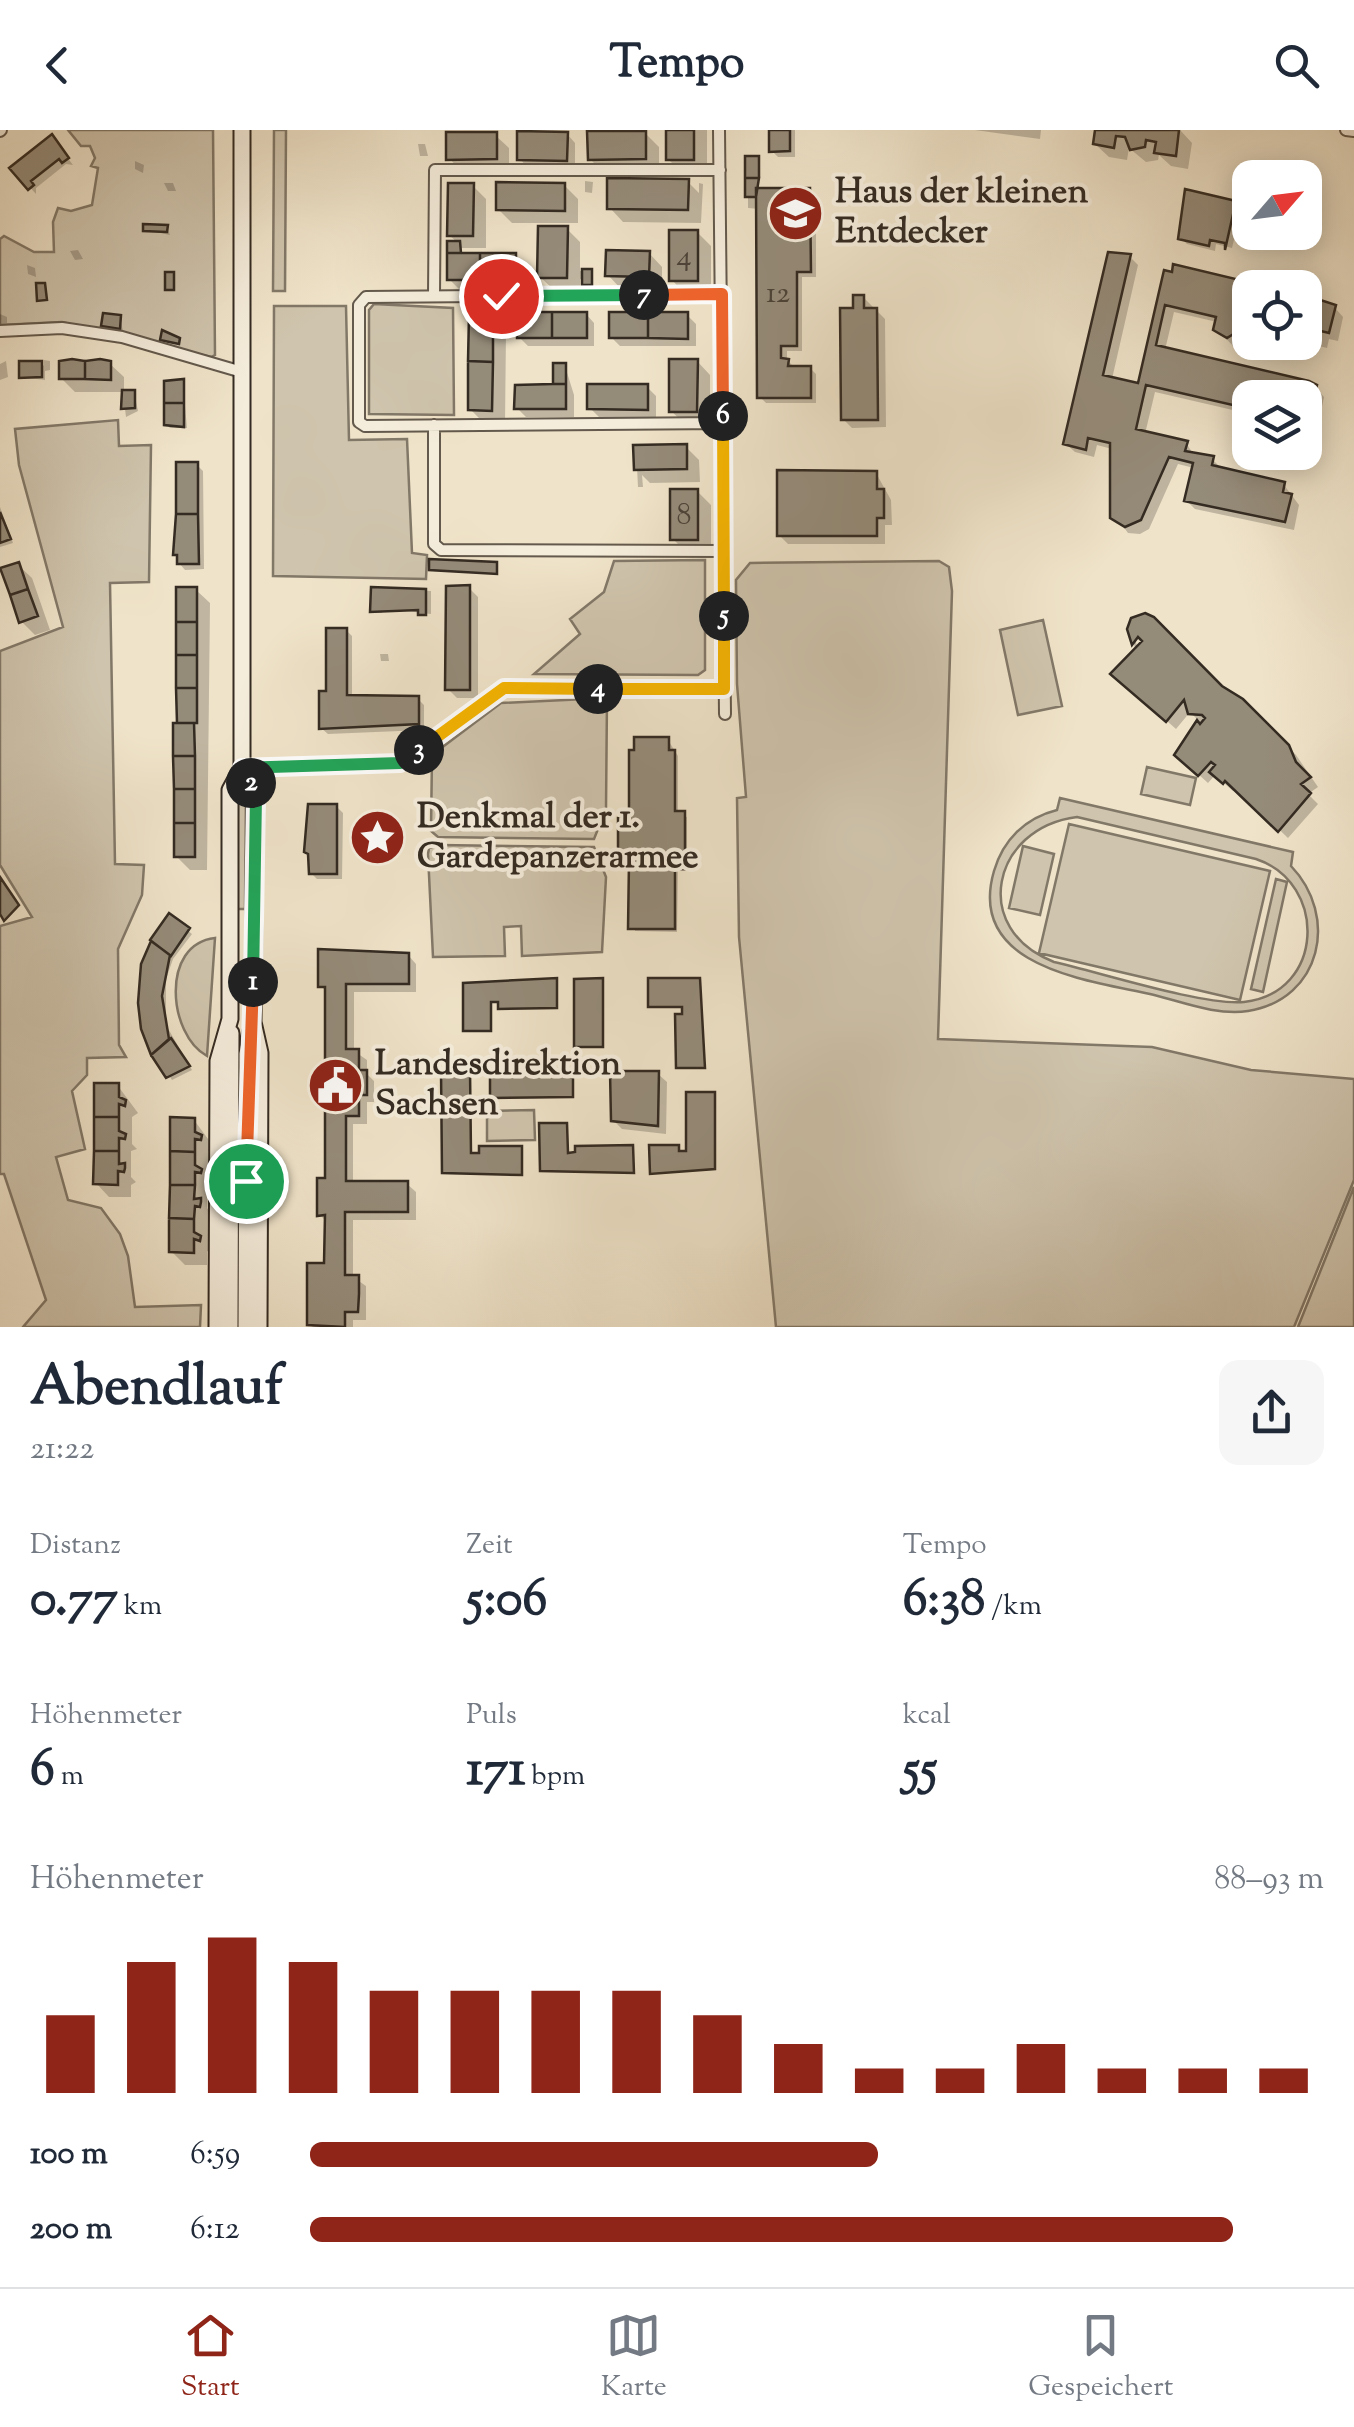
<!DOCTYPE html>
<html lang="de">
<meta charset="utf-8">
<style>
:root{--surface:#fff;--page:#f6f6f7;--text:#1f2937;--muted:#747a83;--line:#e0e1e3;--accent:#8f2418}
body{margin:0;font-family:"Sorts Mill Goudy",serif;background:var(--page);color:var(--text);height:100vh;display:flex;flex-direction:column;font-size:38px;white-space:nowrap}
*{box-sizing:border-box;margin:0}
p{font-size:32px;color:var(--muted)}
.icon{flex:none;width:55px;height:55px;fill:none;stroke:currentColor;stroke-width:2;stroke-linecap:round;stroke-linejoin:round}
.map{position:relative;height:1197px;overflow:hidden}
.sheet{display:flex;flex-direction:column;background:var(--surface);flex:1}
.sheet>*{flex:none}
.needle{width:65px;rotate:62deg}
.fabs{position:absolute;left:1232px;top:30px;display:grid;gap:20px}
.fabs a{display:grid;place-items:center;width:90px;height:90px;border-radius:20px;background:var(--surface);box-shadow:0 5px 25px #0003;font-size:50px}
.pin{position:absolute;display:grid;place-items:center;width:85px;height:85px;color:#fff;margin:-42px;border:5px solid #fff;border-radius:50%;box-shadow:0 2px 10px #0007}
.km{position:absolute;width:50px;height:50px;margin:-25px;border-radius:50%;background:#222;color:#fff;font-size:28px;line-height:50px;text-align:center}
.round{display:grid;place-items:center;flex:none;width:105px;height:105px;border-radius:20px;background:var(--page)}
.head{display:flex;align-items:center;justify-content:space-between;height:170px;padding:0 30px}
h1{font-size:55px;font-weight:700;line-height:75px}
.stats{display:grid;grid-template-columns:repeat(3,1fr);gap:15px;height:170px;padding:10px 30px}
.stats div{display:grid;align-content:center}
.stats b{font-size:50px;font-weight:700}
.stats small{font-size:28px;font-weight:400}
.stats p{font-size:28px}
.chart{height:280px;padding:20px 30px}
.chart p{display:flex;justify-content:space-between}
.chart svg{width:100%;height:180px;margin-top:10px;stroke:var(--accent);stroke-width:6}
ul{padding:0 30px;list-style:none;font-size:32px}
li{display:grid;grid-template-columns:160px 120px 1fr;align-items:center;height:75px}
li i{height:25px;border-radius:12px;background:var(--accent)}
header{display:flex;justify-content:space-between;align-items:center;height:130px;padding:0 30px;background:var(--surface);font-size:45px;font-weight:700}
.menu{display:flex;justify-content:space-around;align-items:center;height:140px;border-top:2px solid var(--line);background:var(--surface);font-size:28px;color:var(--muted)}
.menu a{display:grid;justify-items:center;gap:5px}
.menu .selected{color:var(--accent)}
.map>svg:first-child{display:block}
.green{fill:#cfc4ad;stroke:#827868;stroke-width:2.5;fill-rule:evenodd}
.shadow{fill:#0003;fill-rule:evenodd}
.building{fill:#958b79;stroke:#342b22;stroke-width:2.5}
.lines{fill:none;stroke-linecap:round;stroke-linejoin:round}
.street-casing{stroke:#63594c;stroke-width:14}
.secondary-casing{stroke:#342b22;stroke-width:19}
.street{stroke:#f5eddc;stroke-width:10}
.secondary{stroke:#f5eddc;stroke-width:15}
.split-1-casing{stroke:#fff;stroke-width:20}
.split-2-casing{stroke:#fff;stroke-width:20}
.split-3-casing{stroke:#fff;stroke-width:20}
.split-4-casing{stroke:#fff;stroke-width:20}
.split-5-casing{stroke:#fff;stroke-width:20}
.split-6-casing{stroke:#fff;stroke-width:20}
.split-7-casing{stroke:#fff;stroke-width:20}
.split-8-casing{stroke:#fff;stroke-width:20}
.split-1{stroke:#f0652b;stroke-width:12}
.split-2{stroke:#22a559;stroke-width:12}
.split-3{stroke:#22a559;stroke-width:12}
.split-4{stroke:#f5b400;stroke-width:12}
.split-5{stroke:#f5b400;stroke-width:12}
.split-6{stroke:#f5b400;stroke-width:12}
.split-7{stroke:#f0652b;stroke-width:12}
.split-8{stroke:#22a559;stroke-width:12}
.labels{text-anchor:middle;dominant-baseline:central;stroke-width:8;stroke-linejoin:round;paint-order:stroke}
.number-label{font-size:30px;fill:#4c4338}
.poi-label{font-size:35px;font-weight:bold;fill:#342b22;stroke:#f5eddc;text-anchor:start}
</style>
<header><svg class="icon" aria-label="back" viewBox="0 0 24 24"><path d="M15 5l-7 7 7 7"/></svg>Tempo<svg class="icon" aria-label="search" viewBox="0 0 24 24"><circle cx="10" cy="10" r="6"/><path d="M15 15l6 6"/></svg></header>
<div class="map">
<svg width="1354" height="1197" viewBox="0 0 1354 1197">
<rect width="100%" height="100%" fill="#efe3c9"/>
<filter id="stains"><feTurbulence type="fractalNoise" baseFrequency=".002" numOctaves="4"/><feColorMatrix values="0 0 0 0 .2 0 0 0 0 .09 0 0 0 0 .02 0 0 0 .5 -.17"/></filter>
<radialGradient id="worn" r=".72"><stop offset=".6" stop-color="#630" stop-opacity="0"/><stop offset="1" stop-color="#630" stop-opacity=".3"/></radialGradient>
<path class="green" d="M68,0H213L215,225L211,227L62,192L0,195V109L4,106L34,122H54L53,92L58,78L71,81L92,75L98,38L91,36L95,28L90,16H81Z
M274,0H286L285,161H273Z
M374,174L453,178L454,285L369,284V180Z
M274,176H346L349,310L407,309L412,423L427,425L426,449L273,446Z
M118,290L119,316L151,315L149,452L110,453L115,734L144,735L142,765L118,819L119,915L126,927L87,928V945L72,961L85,1019L56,1027L68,1070L101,1078L120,1104L128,1126L135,1177L201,1175L200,1197H23L46,1170L4,1044H0V796L32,787L0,735V521L63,497L19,335L15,299Z
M705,430V540L698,545L534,544L580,504L570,489L604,462L614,431Z
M939,431L949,437L952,461L938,909L1152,917L1251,940L1354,949V1050L1294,1197H776L739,807L737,668L746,667L737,554L736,450L750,433Z
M1043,490L1062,576L1018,585L1000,500Z
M607,568L606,679L594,709L438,707L431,701L432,625L501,573Z
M1147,637L1196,648L1190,675L1141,664Z
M238,663H246L245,779H237Z
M1060,668L1293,722L1291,736C1339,786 1322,869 1248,881C1216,886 1180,871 1150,864C1087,850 966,837 994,741C1003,710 1025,688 1057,680ZM1077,687L1256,729C1328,753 1325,863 1244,872C1204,876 1099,842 1054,832C970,800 991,698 1077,687Z
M1069,694L1270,741L1240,870L1039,823Z
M439,715L594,717L606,747L602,822L522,826L521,796L504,797L505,826L433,827L428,724L429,718Z
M1023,716L1054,724L1040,785L1009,778Z
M1276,749L1287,752L1263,862L1251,859Z
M215,808L207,926C168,905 160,814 215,808Z
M534,980L535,1010L487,1011V981Z
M1354,1057V1197H1298Z"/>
<path class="shadow" d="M668,0H707V43H682L668,29Z
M772,0H795V27H778L772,21Z
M975,0H1041L1040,9Z
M1097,0H1180L1192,13L1188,39L1171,36L1159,25L1158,30L1146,32L1129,18L1127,30L1109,27L1095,14Z
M645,3L659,17V42L604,43L590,29Z
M567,4L575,13V38H528L520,29Z
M495,5L509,18V42H462L449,28Z
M57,14L73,35L66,34L36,58V64L13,39Z
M418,14H425L428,26H420Z
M748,29L757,61L809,60L816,67V147H802V221H787V230L795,238H810L816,244V273H766L760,267L759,79L748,78Z
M135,31L144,35L143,43L135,39Z
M585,51L593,52L592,63L585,62Z
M688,52L699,63V53L703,54L701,93L623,92L610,78Z
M164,53H173L176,61H168Z
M564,55L578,69V93H512L498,79Z
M473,56L486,69V118H461V125L515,126L528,140V163H463L449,149L458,113L449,105Z
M1235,73L1241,80L1232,118L1216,114L1215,121L1187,114L1181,108Z
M167,97L170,105L146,100Z
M567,99L580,112V141L592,142V155L580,149V161L554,160L540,147Z
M697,102L711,116V164H685L672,150Z
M78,120L83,129L75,130L70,121Z
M649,123L662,137V159H621L608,145Z
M1130,127L1138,135L1112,249L1140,256L1166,143L1250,158V200L1245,199L1242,213L1233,216L1215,197L1217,192L1174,182L1165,220L1316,258L1324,267L1319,291L1310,289L1308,298L1305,268H1250V284L1155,262L1145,304L1186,313L1194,325L1213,330L1221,338L1284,355L1299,375L1294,400L1195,379L1186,370L1194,338L1178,334L1149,399L1140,404L1128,403L1109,377L1112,319L1097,315L1094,327L1075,322L1066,314Z
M27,135L35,138L36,147L28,144Z
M863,167L885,189L886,297L852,298L843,289L856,180Z
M1305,170L1335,178L1343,187L1338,211L1329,209L1327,218L1304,212Z
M0,184L7,187V193L0,194Z
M586,184L594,193V216H528L519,207Z
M687,185L696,194V216H620L611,207Z
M492,187L506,201L505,293H484L470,279Z
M120,188L123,201L104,195Z
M44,230L50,231V240L45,241V250L21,247L41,233L44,236Z
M6,231L8,247L0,250V234Z
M697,231L710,245V295L685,294L671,281Z
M110,234L124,247V262H75L61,248Z
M565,236L574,265V287H526L517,278L559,257Z
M183,254L187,298H170L166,294Z
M647,257L656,266V287H599L590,278Z
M134,262L138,281L126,287L125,279Z
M636,317H686L699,330L700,352L650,353L642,345L643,357H638Z
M197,335L203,341L204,439L185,440L179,433Z
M876,343L891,370L892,395H885V414H788L779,405Z
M697,361L711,375V423H687L673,409Z
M0,377L13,413L0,417Z
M18,435L32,448L50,500L35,505L21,491Z
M469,458L478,467V568H457L448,559Z
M373,459L431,461V484L382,478V483L373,482Z
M196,460L210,473L207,740H190L176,726Z
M1136,488L1153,490L1220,558L1242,571L1296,625L1318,657L1308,664L1318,674L1288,708L1235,657L1233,661L1215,645L1208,653L1177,625L1199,591L1190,582L1176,599L1113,543L1135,518L1130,499ZM1138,504L1145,511L1138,519L1135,509Z
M346,500L352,506V567L418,569L424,575V600L328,604L321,598Z
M380,524H388L389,531H381Z
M668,610L678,626V683L687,687V741H678L677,802L635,801L631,734L621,731L631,691L637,622Z
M336,676L343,683L342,749H317L311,743Z
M170,787L192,804L173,829L166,849V895L192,940L172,950L148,914V820Z
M408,825L416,834V862H354V921L367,930V944L374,951V972H367V994H353V1053L407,1054L416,1062V1090H353V1147L366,1156V1190H353V1197H313L310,1194L327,1135V1092L320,1085L328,1051V863L321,856Z
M658,944L667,952L666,1004L622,999L613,990Z
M118,956L138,983L132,987V1014L137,1019L131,1021V1047L136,1052L131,1055V1067H109L96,1053Z
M194,990L214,1017V1022L208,1021V1048L214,1055L207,1054V1078L214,1088L208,1112L213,1123L207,1121V1135H185L171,1121Z"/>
<path class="building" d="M666,0H694V30H666Z
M769,0H790V21L769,22Z
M1095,0H1179L1176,26L1154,23L1156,12L1146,10L1145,17L1130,20L1125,7L1116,6L1114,18L1093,14Z
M517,1L568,2L567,31L517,30Z
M587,1H646V29L588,30Z
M446,2H497V29L446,30Z
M52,4L69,28L62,33L59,29L31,51L34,55L28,60L9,38Z
M745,26H759V48H745Z
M607,48L689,49L688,80L607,79Z
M745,48H759L756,67H745Z
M496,52L565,53V81L496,80Z
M448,53H474L473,106H447Z
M756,58H810L811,142H797V216H781V228L789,229L788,236H811V268H757Z
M1185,59L1236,71L1225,120V113L1210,110L1209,116L1178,109Z
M143,94L168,95L167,102L143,101Z
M538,96H568L567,148H537Z
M669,100H698V151H669Z
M447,111H460L461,123H447Z
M606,120L650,121L649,147L605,146Z
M1108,122L1131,124L1103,245L1138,253L1164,140L1172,142L1173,134L1273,158H1250V195L1237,191L1235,203L1227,208L1213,200L1216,187L1165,175L1156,215L1309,251L1317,255L1310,283L1305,282V268H1250V279L1146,255L1136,299L1188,311L1185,321L1214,326L1212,335L1285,352L1283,362L1292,364L1285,392L1184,371L1193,333L1169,327L1141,390L1125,397L1110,388V313L1088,308L1086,320L1063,314Z
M447,123H480V150H447Z
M480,123H516V151L480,150Z
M582,139H592V155H582Z
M165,142H174V160H165Z
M36,153H45L47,170L37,171Z
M853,165H864V178H877L878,290H841L840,178H853Z
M1305,165L1336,175L1329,203L1321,201L1319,211L1305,207Z
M517,182H552V208H517Z
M552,182H587V208H552Z
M609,182H648V208H609Z
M648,182H688V209L648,208Z
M103,183L121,185L120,199L101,196Z
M469,185H493V232L468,231Z
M162,200L180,208L179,214L160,210Z
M72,229L85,231V249H59V231Z
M100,229L111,231V250L85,249V231Z
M669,229H698L697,282H669Z
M19,231H42V247L19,248Z
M468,231L493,232L492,281L468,280Z
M553,233H566V254H553Z
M184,249V273H164V251Z
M553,254H566V279H514L515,255Z
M587,254H648V280L587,279Z
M122,260H135V278L121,279Z
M164,273H184V297L164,295Z
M687,314V339L634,340L633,315Z
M176,332H198V384H176Z
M777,340L877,341V359H884V388H877V406H777Z
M670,359H698V410H670Z
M0,382L11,409L0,413Z
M176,384H198L199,434H177V425H173Z
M429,429L497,432V444L429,440Z
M19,432L28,459L10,465L0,438Z
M470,455V560H445L446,456Z
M176,457H197V492H176Z
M371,457L426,459V485H418V480L370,482Z
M28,459L38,486L19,493L10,465Z
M1145,483L1154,487L1222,556L1243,569L1289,615L1296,632L1311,647L1301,654L1311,663L1278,702L1225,651L1223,654L1209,642L1215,635L1211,632L1198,646L1174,625L1197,590L1200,594L1205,588L1202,585L1188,584L1184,570L1166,592L1110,544L1142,511L1138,507L1132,515L1127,499L1131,488Z
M176,492H197V525H176Z
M326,498H347V565L419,566V594L319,599V561H326Z
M176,525H197V558H176Z
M176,558H197V593H177Z
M173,593H194L195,626H173Z
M634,607H669V620H675V681H685V739H675V799H628L629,731L618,732V688H629V620H634Z
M173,626H195V659H174Z
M174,659H195V693H174Z
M308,674H337V744H309L308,724L304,722Z
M174,693H195V727H174Z
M0,747L19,775L4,791L0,784Z
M169,783L190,798L171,826L150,810Z
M151,811L170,825L162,866L169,909L151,925L141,899L138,873L141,834Z
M318,819L409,823V854H346V919H359V940H367V965H359V986H346V1051H408V1082H345V1145H359V1164L358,1182H345V1197L307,1195V1133H324L325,1085L317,1086V1048H325V857H318Z
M557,848V878L498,879V872H491V901H463V853Z
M603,848V917H574V849Z
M648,848H700L705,938H676L675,884H682V877H648Z
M171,908L190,936L166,948L151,925Z
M490,939H573V967L490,968Z
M441,940H470L471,1023H479V1016H522V1045L442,1043Z
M610,941H659L658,996L611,991Z
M94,953H119V967L126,970L125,976L119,974V987H94Z
M686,962H715V1039L650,1044L649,1015H679V1021H686Z
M94,987H119V1001L126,1004L125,1009L119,1008V1021H94Z
M170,987L195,988V1002L202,1005L201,1010L195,1009V1022L170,1021Z
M539,993H567L568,1023L575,1022V1016L633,1015L634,1043L540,1041Z
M94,1021H119V1034L125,1033V1038L124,1042L118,1041V1055L93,1054Z
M170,1021L195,1022V1035L202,1039L201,1043L195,1042V1055H170Z
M170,1055H195L194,1069L201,1068V1072L200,1077L195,1076L194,1089L169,1088Z
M169,1088L194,1089V1102L201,1106L200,1111L194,1109V1123L169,1122Z"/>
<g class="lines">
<defs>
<path id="street" d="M719,0L725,584
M1346,0L1354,1
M0,1L1,0
M722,164L366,167L359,175V292L365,296L723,293
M434,166L435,40H720
M0,201L62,198L122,207L242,242
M434,295V414L441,420L724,421
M242,638L400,633L504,559H724"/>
<path id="secondary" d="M242,638L255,659L253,892L260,923L259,1197
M217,1197L218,931L230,889V660L242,638V0
M230,1197L231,903
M246,1197L247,924L251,901"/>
</defs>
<use href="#street" class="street-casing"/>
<use href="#secondary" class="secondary-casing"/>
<use href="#street" class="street"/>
<use href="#secondary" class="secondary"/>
</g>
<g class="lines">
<defs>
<path id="split-1" d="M246,1051L253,852"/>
<path id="split-2" d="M251,653L256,666L253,852"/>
<path id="split-3" d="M251,653L242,638L400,633L419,620"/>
<path id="split-4" d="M419,620L504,558L598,559"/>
<path id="split-5" d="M598,559H724V486"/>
<path id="split-6" d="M723,286L724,486"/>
<path id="split-7" d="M644,165L722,164L723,286"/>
<path id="split-8" d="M501,166L644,165"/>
</defs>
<use href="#split-1" class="split-1-casing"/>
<use href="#split-2" class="split-2-casing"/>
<use href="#split-3" class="split-3-casing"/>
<use href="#split-4" class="split-4-casing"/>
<use href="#split-5" class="split-5-casing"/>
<use href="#split-6" class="split-6-casing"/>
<use href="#split-7" class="split-7-casing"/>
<use href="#split-8" class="split-8-casing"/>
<use href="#split-1" class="split-1"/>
<use href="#split-2" class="split-2"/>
<use href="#split-3" class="split-3"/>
<use href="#split-4" class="split-4"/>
<use href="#split-5" class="split-5"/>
<use href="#split-6" class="split-6"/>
<use href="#split-7" class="split-7"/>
<use href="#split-8" class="split-8"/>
</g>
<defs>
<symbol id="school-disc" viewBox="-11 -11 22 22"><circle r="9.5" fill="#8f2418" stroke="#f5eddc"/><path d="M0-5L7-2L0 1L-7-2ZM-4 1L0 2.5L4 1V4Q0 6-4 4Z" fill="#fff"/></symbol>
<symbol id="sight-disc" viewBox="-11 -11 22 22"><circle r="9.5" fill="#8f2418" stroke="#f5eddc"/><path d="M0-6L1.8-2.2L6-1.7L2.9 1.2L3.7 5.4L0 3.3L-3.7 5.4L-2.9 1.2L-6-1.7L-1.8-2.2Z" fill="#fff"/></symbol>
<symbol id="civic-disc" viewBox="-11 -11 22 22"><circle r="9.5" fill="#8f2418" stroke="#f5eddc"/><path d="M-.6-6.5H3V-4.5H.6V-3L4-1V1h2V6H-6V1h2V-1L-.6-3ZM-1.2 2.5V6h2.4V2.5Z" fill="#fff"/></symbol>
</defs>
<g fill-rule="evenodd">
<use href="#school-disc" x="764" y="52" width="63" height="63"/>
<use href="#sight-disc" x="346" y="676" width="63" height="63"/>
<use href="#civic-disc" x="304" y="924" width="63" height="63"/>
</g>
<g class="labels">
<g class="number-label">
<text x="684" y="127">4</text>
<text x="778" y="164">12</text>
<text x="684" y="386">8</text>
</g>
<g class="poi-label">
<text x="835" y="63">Haus der kleinen<tspan x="835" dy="40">Entdecker</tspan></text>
<text x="417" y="688">Denkmal der 1.<tspan x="417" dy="40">Gardepanzerarmee</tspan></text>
<text x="375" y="935">Landesdirektion<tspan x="375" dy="40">Sachsen</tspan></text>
</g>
</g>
<rect width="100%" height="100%" filter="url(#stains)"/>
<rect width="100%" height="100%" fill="url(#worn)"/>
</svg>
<div class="fabs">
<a><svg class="needle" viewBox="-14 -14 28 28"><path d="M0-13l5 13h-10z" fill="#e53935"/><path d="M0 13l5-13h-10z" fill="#747a83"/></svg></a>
<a><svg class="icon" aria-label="locate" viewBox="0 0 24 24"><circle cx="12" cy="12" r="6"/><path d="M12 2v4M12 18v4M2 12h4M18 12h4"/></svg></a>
<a><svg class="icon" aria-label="layers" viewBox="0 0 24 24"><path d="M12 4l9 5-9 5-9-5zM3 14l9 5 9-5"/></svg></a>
</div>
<div class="pin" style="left:246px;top:1051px;background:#1e9e55"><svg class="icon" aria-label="arrive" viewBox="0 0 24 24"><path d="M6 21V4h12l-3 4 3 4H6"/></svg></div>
<div class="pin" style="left:501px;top:166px;background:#d93025"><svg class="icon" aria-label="check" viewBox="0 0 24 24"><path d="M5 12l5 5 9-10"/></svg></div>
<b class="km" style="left:253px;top:852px">1</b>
<b class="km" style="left:251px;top:653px">2</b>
<b class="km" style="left:419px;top:620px">3</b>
<b class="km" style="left:598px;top:559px">4</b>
<b class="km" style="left:724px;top:486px">5</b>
<b class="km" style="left:723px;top:286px">6</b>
<b class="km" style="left:644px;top:165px">7</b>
</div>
<section class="sheet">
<div class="head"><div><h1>Abendlauf</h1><p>21:22</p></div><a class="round"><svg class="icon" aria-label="share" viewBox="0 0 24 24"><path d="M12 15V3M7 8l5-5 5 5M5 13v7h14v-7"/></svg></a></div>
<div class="stats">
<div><p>Distanz</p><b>0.77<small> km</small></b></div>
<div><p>Zeit</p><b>5:06</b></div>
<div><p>Tempo</p><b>6:38<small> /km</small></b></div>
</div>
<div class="stats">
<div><p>Höhenmeter</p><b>6<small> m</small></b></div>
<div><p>Puls</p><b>171<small> bpm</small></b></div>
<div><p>kcal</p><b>55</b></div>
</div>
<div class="chart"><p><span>Höhenmeter</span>88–93 m</p>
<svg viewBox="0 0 160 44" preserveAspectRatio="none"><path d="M5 44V25M15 44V12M25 44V6M35 44V12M45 44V19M55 44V19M65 44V19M75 44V19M85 44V25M95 44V32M105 44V38M115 44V38M125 44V32M135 44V38M145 44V38M155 44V38"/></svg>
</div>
<ul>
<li><b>100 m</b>6:59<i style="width:56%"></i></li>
<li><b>200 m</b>6:12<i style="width:91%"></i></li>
</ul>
</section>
<nav class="menu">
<a class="selected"><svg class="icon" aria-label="home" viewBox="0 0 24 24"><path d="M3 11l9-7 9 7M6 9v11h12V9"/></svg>Start</a>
<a><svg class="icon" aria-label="map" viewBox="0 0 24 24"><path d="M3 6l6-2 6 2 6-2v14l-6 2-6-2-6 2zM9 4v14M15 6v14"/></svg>Karte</a>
<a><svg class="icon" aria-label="saved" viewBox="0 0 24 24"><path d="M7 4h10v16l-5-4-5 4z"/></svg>Gespeichert</a>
</nav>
